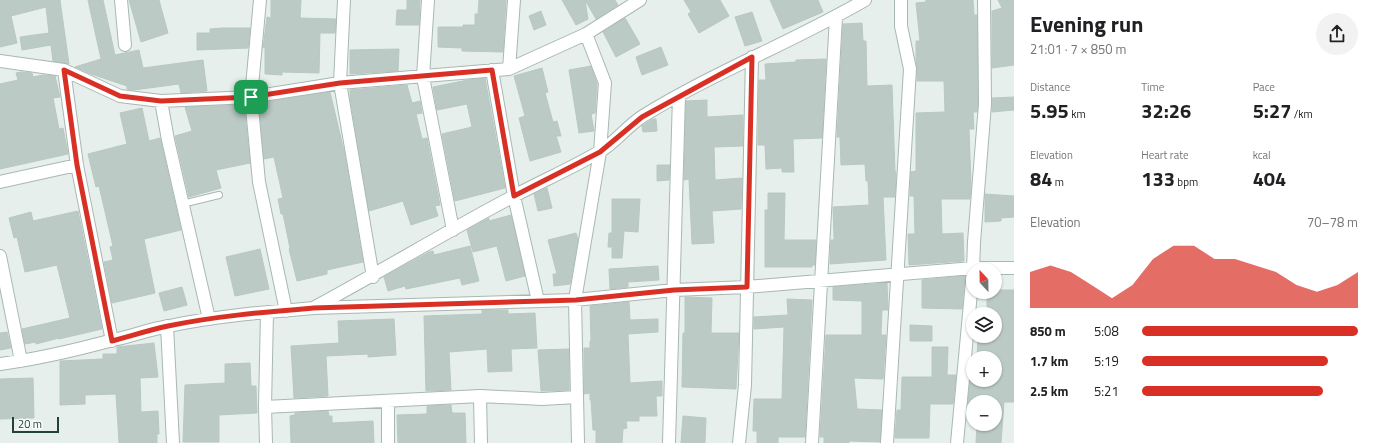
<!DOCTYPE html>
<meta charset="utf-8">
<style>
:root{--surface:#fff;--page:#f2f2f2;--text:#202124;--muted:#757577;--accent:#d93025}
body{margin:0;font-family:"Titillium Web",sans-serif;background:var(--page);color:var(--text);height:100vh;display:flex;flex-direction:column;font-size:15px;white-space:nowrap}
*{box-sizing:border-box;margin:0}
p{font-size:13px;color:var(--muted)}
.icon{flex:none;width:22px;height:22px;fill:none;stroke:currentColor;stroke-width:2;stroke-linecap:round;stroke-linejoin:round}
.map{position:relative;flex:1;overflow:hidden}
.drawer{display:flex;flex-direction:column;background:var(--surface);width:360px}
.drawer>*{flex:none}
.needle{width:26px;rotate:338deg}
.buttons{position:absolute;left:966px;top:263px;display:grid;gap:8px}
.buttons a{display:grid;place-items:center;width:36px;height:36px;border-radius:50%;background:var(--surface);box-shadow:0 1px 3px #0004;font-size:20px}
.scale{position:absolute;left:12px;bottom:10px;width:47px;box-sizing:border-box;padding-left:4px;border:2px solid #24423a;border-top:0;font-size:11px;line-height:14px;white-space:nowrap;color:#24423a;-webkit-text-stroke:3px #f7fbf9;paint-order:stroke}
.pin{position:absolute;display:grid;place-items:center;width:34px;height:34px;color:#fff;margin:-17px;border-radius:8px;box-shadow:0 2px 6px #0006}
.round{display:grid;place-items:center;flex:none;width:42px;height:42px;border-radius:21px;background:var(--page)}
.overview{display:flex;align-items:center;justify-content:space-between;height:68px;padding:0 16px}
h1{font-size:22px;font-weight:700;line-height:30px}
.metrics{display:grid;grid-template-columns:repeat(3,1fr);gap:6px;height:68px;padding:4px 16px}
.metrics div{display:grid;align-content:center}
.metrics b{font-size:20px;font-weight:700}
.metrics small{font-size:11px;font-weight:400}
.metrics p{font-size:11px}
.chart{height:112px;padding:8px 16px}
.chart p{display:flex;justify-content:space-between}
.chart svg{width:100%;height:72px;margin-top:4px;fill:var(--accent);opacity:.7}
ul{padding:0 16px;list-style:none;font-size:13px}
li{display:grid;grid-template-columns:64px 48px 1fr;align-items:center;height:30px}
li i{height:10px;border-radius:5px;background:var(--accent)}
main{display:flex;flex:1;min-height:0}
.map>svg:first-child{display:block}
.building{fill:#bbcac4;stroke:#b8c9c2}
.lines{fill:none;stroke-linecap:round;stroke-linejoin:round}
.lane-casing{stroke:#a8b8b2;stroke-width:8}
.street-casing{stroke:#a8b8b2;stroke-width:14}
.lane{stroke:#fff;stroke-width:6}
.street{stroke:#fff;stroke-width:12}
.route-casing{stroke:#fff;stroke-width:8}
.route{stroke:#d93025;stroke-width:5}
</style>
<main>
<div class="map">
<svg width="1014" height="443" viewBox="0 0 1014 443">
<rect width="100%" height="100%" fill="#e6efeb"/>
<path class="building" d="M0,0H60L69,64L53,61L51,45L22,50L20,37L49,33L46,7L11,16L17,43L0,47Z
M88,0H103L115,55L139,50L143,68L203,60L207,91L181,93L179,84L134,90L127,89V86L91,74L75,67L101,59Z
M129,0H159L168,33L141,42Z
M271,0H301L300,18L336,19L335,33H320L319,73L282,72V75L265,74V47L263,48L267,17L271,18Z
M407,0H420L419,25H396L397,10H407Z
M479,0H506L503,52L462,51V48L438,47V27H463V25H475V14H478Z
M562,0H585L588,19L576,25Z
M585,0H615L618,5L596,19Z
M684,0H720L729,16L699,33L688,14L691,12Z
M770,0H818L823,12L783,29Z
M926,0H973L974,15H977L978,104L977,112H973L974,129H969L971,184L970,199H941L942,234L963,233L964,261L909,265L908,234H915L914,196H910L911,172L916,171V113L945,112L944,81H917V69L916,60V41H920L916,3L926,2Z
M998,0H1014V38L1012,33L1014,42V65L992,68V11L1002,8Z
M541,11L546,25L534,30L529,16Z
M752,12L762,41L745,46L735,17Z
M625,18L640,44L616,57L603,32Z
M862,23L863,41H866L867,86L892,85L895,172H896L895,197H883L886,260L830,264L831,240H834V237L833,207L869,205L868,181H866L865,164L841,165L840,137H837L843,24Z
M222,28H250L248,48L197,50V33H210V29Z
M661,47L668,65L642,75L636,57Z
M399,49L398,71L350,74V50Z
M826,59L822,138L793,139L794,172H782V168L766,169L765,145H758L759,80H766L765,64L796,62V60Z
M591,66L597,84L595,113L591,114L594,131L579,133L569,70Z
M542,68L548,92L545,93L553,122L557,121L561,136H556L561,152L530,161L519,118L525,116L514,76Z
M21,72L32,73L33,77L43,75L55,76L60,97L53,98L59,129L63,128L68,154L0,169V84L18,80L16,73Z
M485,78L505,188L455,201L442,134L472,127L467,104L437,110L433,87L468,80Z
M407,85L412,103L420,101L422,113L416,114L422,139L427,138L440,205L435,206L438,216L411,225L403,201L369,211L350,97V90Z
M330,92L344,151L363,262L327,270V274L297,281L289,249L290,248L283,214H281L278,199L283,198L274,157L264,159L259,103Z
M1014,97V110L992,112V98Z
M707,100V117L743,115V146L714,147L715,180L742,178L741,209L712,211L714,243L692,244L689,179L684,180L686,101Z
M244,105L250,163L216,170L221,188L189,197L175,136L192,131L185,107Z
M142,108L149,141L160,138L181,230L144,239L155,293L112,303L104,262L113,260L110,247L113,246L99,186L96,187L88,154L127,144L120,113Z
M653,119H656L657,131L643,132L642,126Z
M657,165H670L669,180L657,181Z
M547,188L552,208L538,211L534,194Z
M768,193H785L784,240H816L815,265H812V267H765V210H768Z
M985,194L1014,196V217L1001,218V221L985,222Z
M612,199H640L638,232L624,231L622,258H612V247H608L609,233H612Z
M78,211L102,329L59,339V338L36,344V342L25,344L22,329L70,318L57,265L25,272L17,237L14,238L9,218L31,212L33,221Z
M511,215L525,276L506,281L497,246L473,252L467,230L489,218V221Z
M576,233L578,239L570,284L554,286L553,274H557L548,240Z
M470,246L479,281L462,285L460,278L406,289L405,286L388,291L384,277L429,252L433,251L434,255Z
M260,249L269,289L235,296L226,257Z
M658,266L659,280L628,282V287L610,289L609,269Z
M965,276L962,309L922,308V280Z
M887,283L888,310H882L881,335H886L883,379L854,378L857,409L882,410L880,442L849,441V443H824V437H820L826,335H862V301L833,300V287Z
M182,287L187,305L164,311L159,293Z
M995,290H1014V402H1004L1001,443H976L977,424H995V402H973V404H968L970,380H995V356H977L978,339L995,340V314H987V292H995Z
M685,297L712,298L711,333H739L736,389L682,387L683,333H685Z
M787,299L812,300L805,437H778V443H757V431H753L754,399H782L784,327L754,329V317L788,315Z
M629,302L630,320L658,319V332L628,334L630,383L662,381V396H656L657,416H639V421H626L627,428L623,429L622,443H596V430H593L591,400H590V393L584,394V348H590V341H591L590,306Z
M482,310H508V314L535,313L537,348L511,349L512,371L488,372L487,349L449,352L451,390L426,391L424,316L482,314Z
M394,319L396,355L368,357V354L326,356L328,396L294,398L291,346L339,343L338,321Z
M910,325L932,326V341H910Z
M7,332L11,348L0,350V333Z
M154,343L158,377L140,378L141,412L158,411L159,434H157V443H119L116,394L85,395V404L60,405V361L103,359V354H117V347Z
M932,347H948L947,375H956L953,404H930L929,438H895L897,410H901L902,377H932Z
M569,349V390L541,391L538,350Z
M250,363L251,386H256L257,413L219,415V442H183L185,385L225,383V364Z
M33,378L34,418L0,419V379Z
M451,405L452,413H465L466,443H398L397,415L427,414V406Z
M328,411L329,416H332V423L373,421L374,443H291L290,416L295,415V413Z
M683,416L706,418L705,443H681Z"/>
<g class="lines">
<defs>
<path id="lane" d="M182,204L219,195"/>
<path id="street" d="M121,0L125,45
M260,0L251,97L259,182L286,311
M344,0L340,83L373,277
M428,0L423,77L453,230
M0,61L64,70L120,96L161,101L251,97L340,83L509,69L586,34L640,0
M509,69L514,0
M64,70L77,165L112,341
M492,70L514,196L538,301
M161,101L168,140L209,319
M0,182L77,165
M0,256L21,361
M973,270L974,242L985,104L984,0
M315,307C382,271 447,231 514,196C542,181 572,168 599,152C615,143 627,126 643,116C714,72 793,42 865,0
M167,326L173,443
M0,364C38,359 76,350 113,340C132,336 150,329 169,326C216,316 265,312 313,308L575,300L674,290L747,287L973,268H1014
M480,396L542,399L577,397
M388,401V443
M265,407L480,396L481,443
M266,443L265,407L267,312
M578,443L575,300L600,152L605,83L586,34
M669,443L679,96
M739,443L745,385L752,57
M812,443L836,17
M887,443L910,69L901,26V0
M957,443L973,271"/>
</defs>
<use href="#lane" class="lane-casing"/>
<use href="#street" class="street-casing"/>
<use href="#lane" class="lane"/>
<use href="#street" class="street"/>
</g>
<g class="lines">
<defs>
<path id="route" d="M752,57L747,287L674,290L576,300L313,308C265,312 216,316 168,326C149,330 131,336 112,341L77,165L64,70L120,96L161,101L251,97L340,83L492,70L514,196L600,152L642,117Z"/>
</defs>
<use href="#route" class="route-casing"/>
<use href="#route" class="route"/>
</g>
</svg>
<div class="buttons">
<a><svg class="needle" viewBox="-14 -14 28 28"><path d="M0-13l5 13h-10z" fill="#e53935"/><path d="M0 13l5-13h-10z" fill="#757577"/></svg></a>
<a><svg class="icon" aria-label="layers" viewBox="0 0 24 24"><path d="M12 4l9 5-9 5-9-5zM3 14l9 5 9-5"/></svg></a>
<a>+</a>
<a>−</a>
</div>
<div class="scale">20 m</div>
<div class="pin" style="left:251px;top:97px;background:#1e9e55"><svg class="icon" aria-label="arrive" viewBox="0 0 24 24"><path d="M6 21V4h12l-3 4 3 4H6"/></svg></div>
</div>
<section class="drawer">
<div class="overview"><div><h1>Evening run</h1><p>21:01 · 7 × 850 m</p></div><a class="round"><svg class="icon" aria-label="share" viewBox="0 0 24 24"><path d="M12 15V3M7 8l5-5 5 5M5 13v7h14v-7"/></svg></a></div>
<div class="metrics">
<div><p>Distance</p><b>5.95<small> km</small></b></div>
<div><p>Time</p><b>32:26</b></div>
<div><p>Pace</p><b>5:27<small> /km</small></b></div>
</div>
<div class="metrics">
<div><p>Elevation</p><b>84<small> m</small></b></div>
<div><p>Heart rate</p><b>133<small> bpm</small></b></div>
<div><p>kcal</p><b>404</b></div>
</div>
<div class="chart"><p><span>Elevation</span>70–78 m</p>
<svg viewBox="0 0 160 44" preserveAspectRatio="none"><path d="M0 44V22L10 18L20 22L30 30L40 38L50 30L60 14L70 6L80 6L90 14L100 14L110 18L120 22L130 30L140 34L150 30L160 22V44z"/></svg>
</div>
<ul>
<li><b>850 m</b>5:08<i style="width:100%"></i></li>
<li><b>1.7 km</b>5:19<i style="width:86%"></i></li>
<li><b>2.5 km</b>5:21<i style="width:84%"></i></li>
</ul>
</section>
</main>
